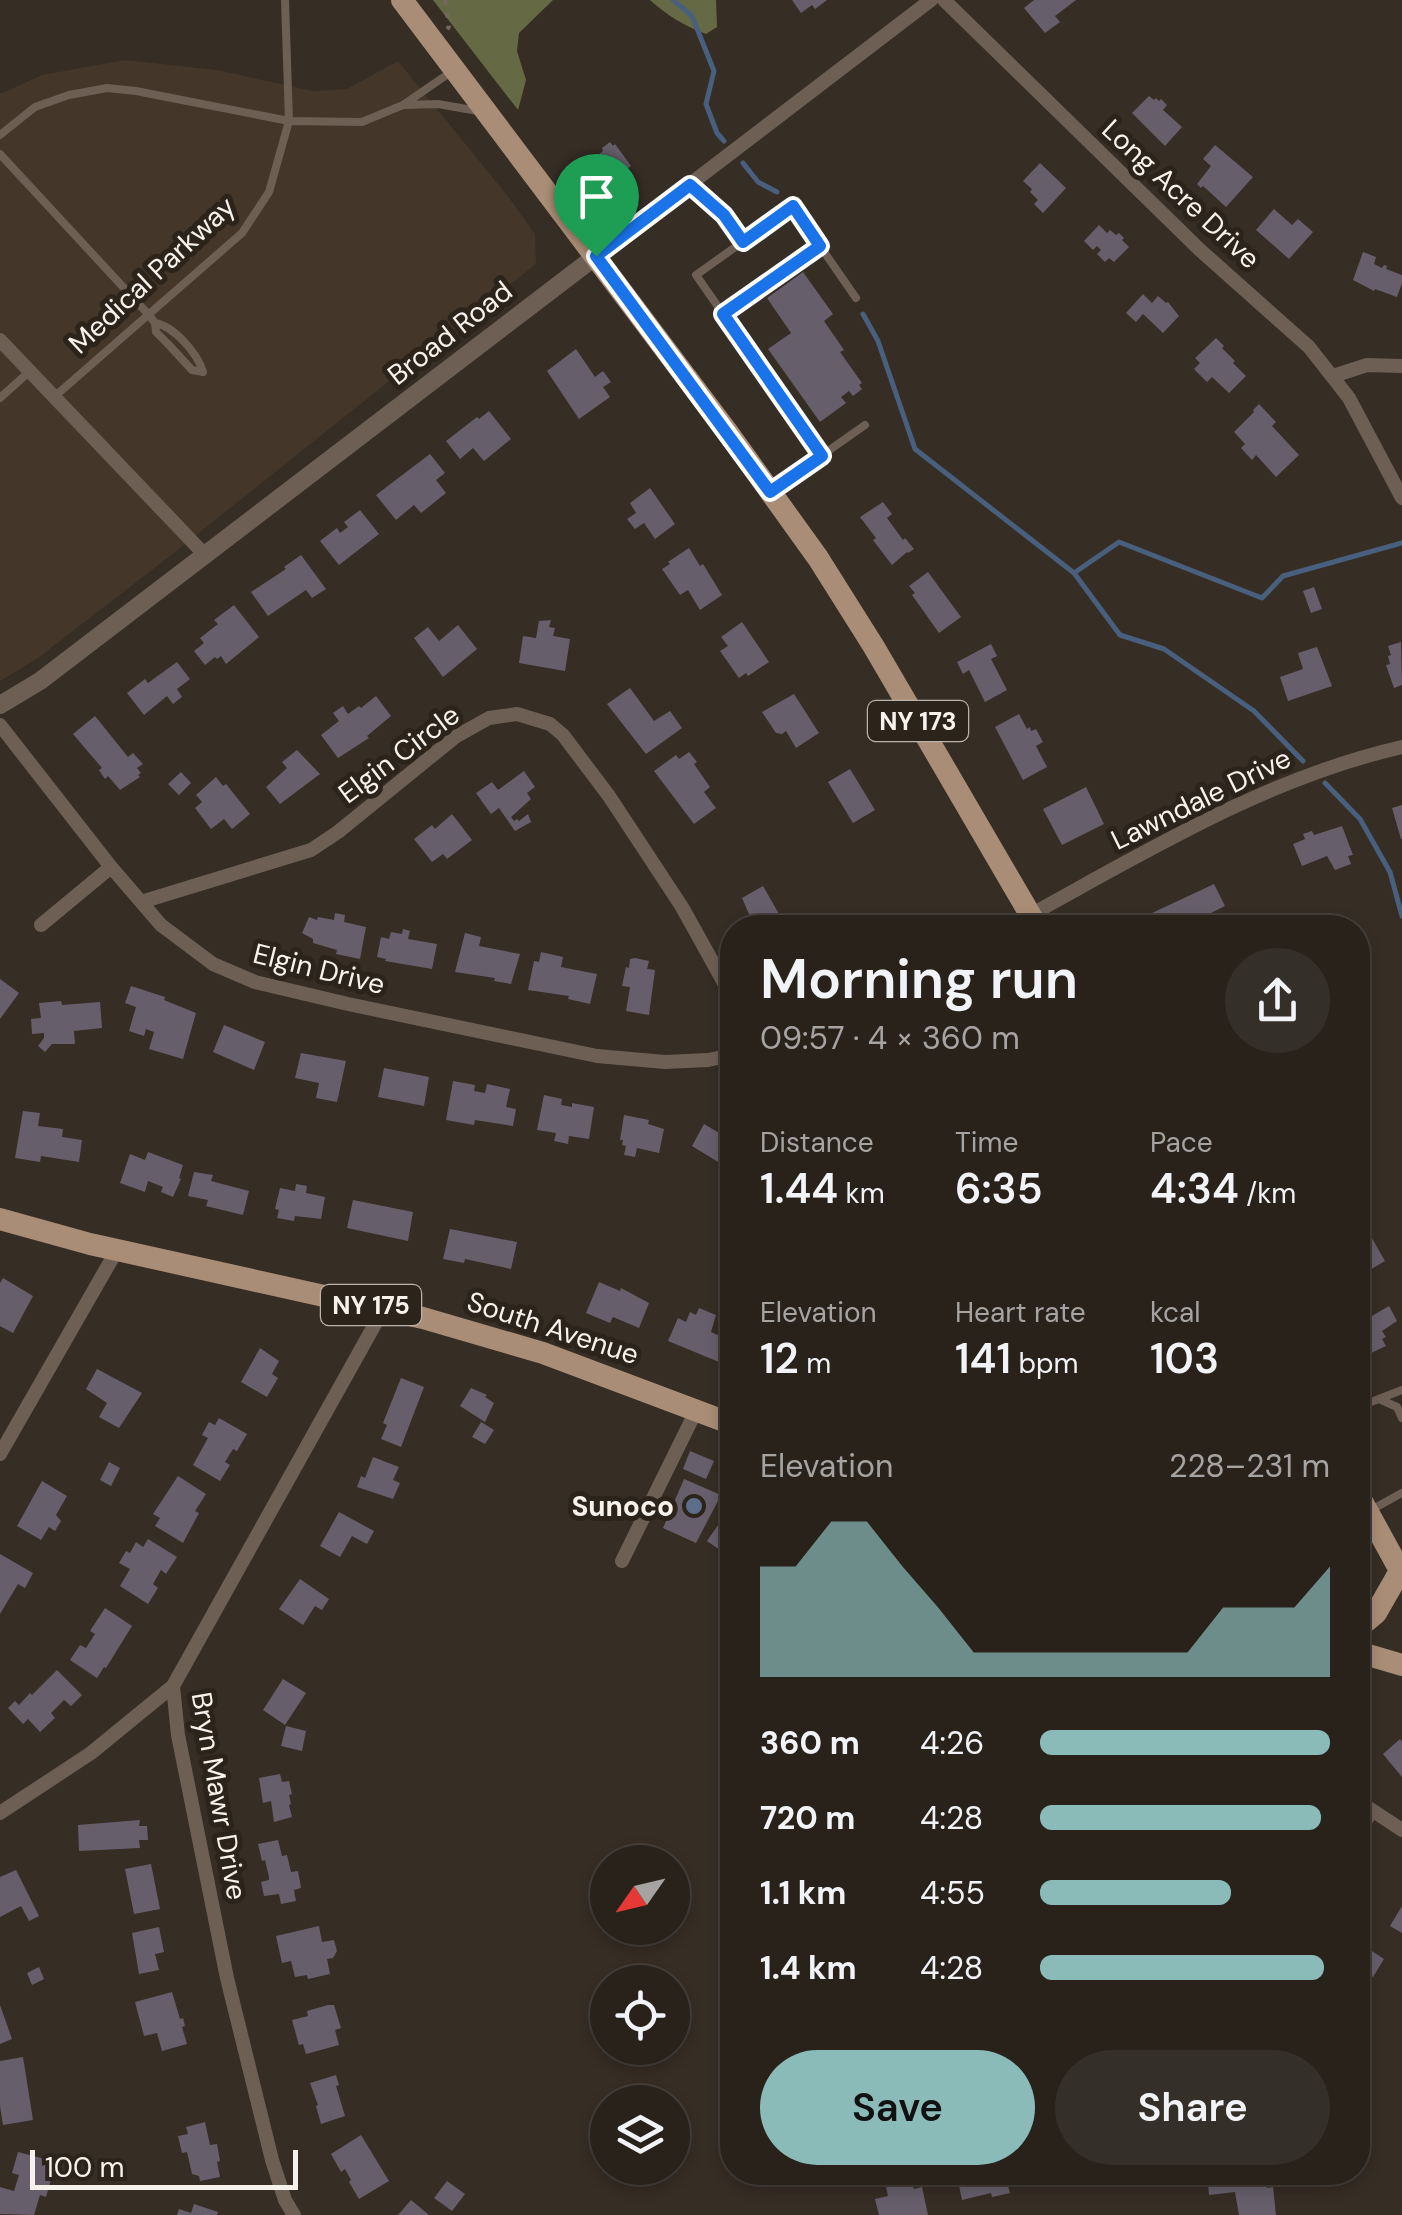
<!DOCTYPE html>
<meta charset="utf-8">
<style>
:root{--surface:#28221b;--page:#342f28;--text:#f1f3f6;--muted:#a5a4a3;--line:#443f3a;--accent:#8bbbb9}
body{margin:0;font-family:"DM Sans",sans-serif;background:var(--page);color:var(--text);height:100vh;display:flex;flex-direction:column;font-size:38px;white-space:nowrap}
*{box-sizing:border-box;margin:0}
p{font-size:32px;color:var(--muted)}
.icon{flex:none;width:55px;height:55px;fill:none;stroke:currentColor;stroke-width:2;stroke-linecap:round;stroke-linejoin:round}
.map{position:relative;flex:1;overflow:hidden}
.panel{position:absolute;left:720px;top:915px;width:650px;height:1270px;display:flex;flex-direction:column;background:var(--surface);border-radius:40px;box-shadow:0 5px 15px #0003,0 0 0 2px var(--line)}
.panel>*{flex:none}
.needle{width:65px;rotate:236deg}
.controls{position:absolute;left:590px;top:1845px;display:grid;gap:20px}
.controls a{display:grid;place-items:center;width:100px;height:100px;border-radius:50%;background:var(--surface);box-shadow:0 5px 15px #0003,0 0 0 2px var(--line);font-size:50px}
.scale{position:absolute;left:30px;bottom:25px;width:268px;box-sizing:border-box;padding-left:10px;border:5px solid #f8f2ec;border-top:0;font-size:28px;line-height:35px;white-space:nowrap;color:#f8f2ec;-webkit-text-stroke:8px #2c231b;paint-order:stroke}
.pin{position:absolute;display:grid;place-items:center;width:85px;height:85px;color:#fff;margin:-102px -42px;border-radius:50% 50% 50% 0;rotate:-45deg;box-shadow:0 0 10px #0007}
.pin .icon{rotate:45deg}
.round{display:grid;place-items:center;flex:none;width:105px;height:105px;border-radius:52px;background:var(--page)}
.headline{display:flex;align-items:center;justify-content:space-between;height:170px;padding:0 40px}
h1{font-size:55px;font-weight:600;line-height:75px}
.metrics{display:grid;grid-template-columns:repeat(3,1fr);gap:15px;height:170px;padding:10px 40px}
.metrics div{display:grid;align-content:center}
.metrics b{font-size:42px;font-weight:600}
.metrics small{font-size:28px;font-weight:400}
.metrics p{font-size:28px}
.chart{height:280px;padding:20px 40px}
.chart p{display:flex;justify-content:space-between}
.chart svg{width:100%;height:180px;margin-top:10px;fill:var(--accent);opacity:.7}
.button{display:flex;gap:20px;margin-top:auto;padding:20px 40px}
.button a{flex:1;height:115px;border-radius:60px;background:var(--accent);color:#111;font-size:40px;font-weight:600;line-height:115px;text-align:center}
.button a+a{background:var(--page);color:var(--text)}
ul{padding:0 40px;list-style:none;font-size:32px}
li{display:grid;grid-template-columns:160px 120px 1fr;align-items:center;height:75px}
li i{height:25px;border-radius:12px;background:var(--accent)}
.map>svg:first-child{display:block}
.built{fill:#443628}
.forest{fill:#656a45}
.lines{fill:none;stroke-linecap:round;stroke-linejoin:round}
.stream{stroke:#485f7d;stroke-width:5}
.building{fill:#665f6b}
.path{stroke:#716860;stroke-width:4;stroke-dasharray:5 8;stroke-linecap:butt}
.service{stroke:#6d5f54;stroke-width:8}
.minor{stroke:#6d5f54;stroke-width:14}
.tertiary{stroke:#6d5f54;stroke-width:18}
.primary{stroke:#a98d76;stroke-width:22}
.route-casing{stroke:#fff;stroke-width:20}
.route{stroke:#1a73e8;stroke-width:12}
.service-dot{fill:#5c6f8a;stroke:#2c231b;stroke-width:4}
.labels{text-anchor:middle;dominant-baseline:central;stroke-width:10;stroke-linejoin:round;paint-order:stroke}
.shield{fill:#2c231b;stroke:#bbb4ad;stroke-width:2.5}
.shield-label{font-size:25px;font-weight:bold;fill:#f8f2ec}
.street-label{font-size:28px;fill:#f8f2ec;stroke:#2c231b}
.poi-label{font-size:28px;font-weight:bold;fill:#f8f2ec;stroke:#2c231b;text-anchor:end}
</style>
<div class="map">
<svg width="1402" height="2215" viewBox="0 0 1402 2215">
<rect width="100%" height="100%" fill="#362d24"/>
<path class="built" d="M125,60L217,70L312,91L347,89L398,61L510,199L535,234L536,264L170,556L38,658L0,681V94L42,75Z"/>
<path class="forest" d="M433,0H553L519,33L517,51L526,80L518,110Z
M650,0H716L717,27L706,34C683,25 668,16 650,0Z"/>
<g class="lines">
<path class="stream" d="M673,0L692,16L714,71L706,104L717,133L724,141
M743,163L758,182L777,192
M863,314L878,341L915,449L1074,573L1120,635L1164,649L1254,711L1303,761
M1074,573L1119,542L1262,598L1283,576L1402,543
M1325,783L1360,819L1390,872L1402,916"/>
</g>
<path class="building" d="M792,0H827L815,9L812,5L801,13Z
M1034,0H1076L1055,16L1060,22L1045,33L1024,8Z
M1149,96L1154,100L1156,98L1159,101L1161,99L1167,105L1163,110L1182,127L1165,146L1132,113Z
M610,142L613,146L615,144L631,166L628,168L634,176L611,191L587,163L603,151L602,148Z
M1215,145L1253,177L1226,207L1203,186L1201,188L1197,184L1211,166L1203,159Z
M1040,163L1066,188L1043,213L1034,204L1038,200L1030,192L1032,189L1023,181Z
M1274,209L1292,225L1298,219L1313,232L1289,259L1256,230Z
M1099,225L1107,233L1110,230L1116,235L1119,233L1124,238L1122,240L1129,247L1114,262L1109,258L1105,262L1097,254L1101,250L1097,246L1093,250L1084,241Z
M1363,252L1376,257L1374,264L1382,268L1384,265L1387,266L1386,269L1402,275V283L1397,297L1375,289L1374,291L1353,280Z
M803,272L833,314L824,321L844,350L840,352L862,383L859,385L862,389L853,396L849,391L841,397L846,403L820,422L768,349L791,333L767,298Z
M1143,294L1152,303L1158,296L1166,303L1168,302L1179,316L1163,333L1143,314L1136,322L1126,313Z
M1216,338L1224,346L1222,348L1235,361L1233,363L1246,376L1229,393L1212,377L1207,382L1194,369L1200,363L1195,358Z
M576,349L595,377L603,371L611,382L603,387L610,397L579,419L547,371Z
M1259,404L1276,422L1272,426L1299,455L1276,477L1256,455L1252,460L1241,448L1245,444L1234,432L1254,412L1253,410Z
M489,411L511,439L484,461L473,448L460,459L446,441L477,417L479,419Z
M430,454L445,473L436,480L446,493L421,513L414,505L396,520L376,495Z
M650,488L675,524L655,539L644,523L635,529L627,519L636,513L630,503Z
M883,502L892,514L887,518L903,540L905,538L914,549L908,553L907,552L892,565L873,540L876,538L860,517Z
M360,510L379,534L339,565L320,541L337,528L340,533L348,527L344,522Z
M689,548L700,566L703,564L722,595L700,610L688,590L680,595L662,569L670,564L668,562Z
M301,555L326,589L312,598L306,590L268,616L251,592L286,569L284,567Z
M928,572L961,617L939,633L912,595L915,593L909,586Z
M1314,587L1322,609L1311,613L1303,591Z
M234,605L259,637L226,664L221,656L217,659L215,657L205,665L194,651L204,643L200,638L218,624L214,620Z
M551,620L549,627L555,628L553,636L570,639L565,671L519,663L523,636L536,638L539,621Z
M742,622L769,662L748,676L746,673L739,678L720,651L728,646L721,637Z
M458,625L477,649L443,677L414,638L428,627L439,641Z
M1401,642L1402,685L1394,688L1386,665L1390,664L1388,656L1391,655L1388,646Z
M991,644L997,656L991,659L1007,690L985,702L969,670L963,674L957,662Z
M1317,647L1332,686L1288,701L1280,677L1303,669L1298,653Z
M177,662L190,679L177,689L182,697L173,704L167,696L144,715L127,693L145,679L148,683Z
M630,688L654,721L670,711L682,728L646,754L607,704Z
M794,694L819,733L796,748L786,731L782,734L776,733L762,712Z
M376,696L391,716L367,736L369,738L338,758L321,735L339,721L333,713L343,706L348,714L359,706L361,708Z
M1019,714L1027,729L1030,727L1031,731L1036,729L1043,742L1036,746L1047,767L1023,780L995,727Z
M95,716L128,757L133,753L143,764L137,768L141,773L138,775L140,777L120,790L108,776L105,779L99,770L102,768L73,734Z
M297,750L320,774L280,804L266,787L287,768L282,762Z
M689,752L697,762L694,764L710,787L704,792L716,808L694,824L654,771L676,755L679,759Z
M850,769L875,810L853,823L828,782Z
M524,771L535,787L527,793L531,799L511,817L514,821L517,819L519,821L528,814L531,822L515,831L499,808L491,814L476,793L492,782L498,790Z
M181,772L191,783L179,795L168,784Z
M216,777L223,786L226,784L250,814L232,829L224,819L211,829L195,808L202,802L196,795Z
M1086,787L1104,824L1062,845L1043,809Z
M1402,805V839H1401L1392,808Z
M452,814L472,840L447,859L443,854L432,862L414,839L432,825L435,829Z
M1342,826L1353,855L1348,856L1351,864L1335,870L1327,856L1302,866L1293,844L1305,839L1303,834L1312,831L1314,835Z
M1214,884L1225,906L1205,916L1206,918L1187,928H1139L1135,921Z
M763,886L787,928H755L742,898Z
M335,913L345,915L344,922L366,927L360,959L336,954L337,950L313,943V939L302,933L309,917L317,920L318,917L334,920Z
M403,929L410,931L408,939L437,944L432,969L385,961L386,959L377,957L381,937L389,939L391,932L402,934Z
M465,933L481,937L479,946L520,954L511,984L494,981L495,978L455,972Z
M541,952L563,957L561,967L597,974L590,1004L568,999L569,996L528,990L534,961L539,962Z
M635,958L649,961L647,969L655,970L649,1015L626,1011L630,987L622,986L626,967L629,968L630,959Z
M0,979L19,993L0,1019Z
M131,986L165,997L164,1000L196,1013L183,1059L149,1049L154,1032L146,1029L144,1036L129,1031L136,1007L125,1003Z
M61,1001L62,1005L100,1002L102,1028L74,1031L75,1044H52L45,1052L38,1046L44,1038V1033L32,1034L31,1019L41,1018L39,1003Z
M224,1025L265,1042L254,1070L213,1052Z
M301,1053L346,1061L337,1102L316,1098L319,1083L295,1078Z
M384,1068L429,1077L424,1106L378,1097Z
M453,1081L475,1085L474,1091L485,1093L487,1084L510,1089L506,1107L516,1109L513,1126L475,1120L474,1125L446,1120Z
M544,1095L562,1099L561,1105L572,1107V1103L594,1107L589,1139L569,1136L568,1144L554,1141L556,1133L537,1130Z
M23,1111L40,1113L38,1126L63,1129L62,1137L82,1140L79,1162L41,1156L40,1162L15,1158Z
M624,1115L649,1120L648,1124L664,1129L659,1153L637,1148L635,1157L624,1155L626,1146L622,1145L623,1140H620Z
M704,1124L721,1134L724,1130L732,1135V1161L728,1168L692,1146Z
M148,1152L183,1165L179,1178L181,1179L173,1197L161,1192L163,1187L148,1181L145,1192L120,1183L130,1154L145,1160Z
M194,1172L213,1175L211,1181L249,1191L243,1215L206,1206L208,1200L188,1196Z
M296,1184L307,1186L306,1193L325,1197L321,1219L295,1216L294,1221L277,1218L279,1210L275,1209L280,1188L295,1191Z
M353,1200L413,1212L408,1241L347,1228Z
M1365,1226L1385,1261L1363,1274L1358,1264L1360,1254L1358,1253V1231Z
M450,1229L517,1242L511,1269L465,1259L464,1263L443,1259Z
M3,1278L33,1296L13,1333L0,1326V1283Z
M599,1282L620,1291L621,1288L649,1303L639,1328L613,1317L610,1323L586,1313Z
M1389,1306L1397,1321L1382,1331L1386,1337L1382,1339L1386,1346L1367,1355L1360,1342L1358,1343V1324Z
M699,1308L716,1315L711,1332L729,1340L719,1362L668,1341L678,1318L686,1322L690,1312L696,1315Z
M260,1348L279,1361L272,1374L278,1378L267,1397L241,1382Z
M97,1369L142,1393L119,1428L99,1417L107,1403L86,1389Z
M401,1378L424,1387L401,1447L381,1439L387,1425L383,1423Z
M471,1388L487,1395L485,1397L494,1403L485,1422L460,1406Z
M219,1418L247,1434L237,1451L233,1449L225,1462L230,1465L220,1481L193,1465L208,1438L202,1435L209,1422L215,1425Z
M481,1422L494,1430L485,1444L472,1437Z
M690,1451L714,1461L706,1479L683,1469Z
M373,1457L399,1467L393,1480L400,1483L393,1499L357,1487L361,1476L365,1478Z
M109,1462L120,1468L111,1486L100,1480Z
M178,1476L206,1494L195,1511L199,1513L183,1543L155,1526L160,1518L153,1514Z
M684,1479L721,1495L696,1543L663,1528Z
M42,1481L67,1496L56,1515L61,1521L55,1531L49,1527L41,1540L17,1526Z
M732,1505V1547L727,1555L707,1541Z
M339,1512L374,1531L367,1544L352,1536L340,1557L320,1546Z
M148,1539L177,1557L166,1574L161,1570L153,1584L158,1588L148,1604L120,1586L130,1569L119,1563L126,1551L130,1553L136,1542L143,1547Z
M0,1554L33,1573L25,1588L18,1584L0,1614Z
M300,1579L329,1599L322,1610L315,1606L303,1625L279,1609Z
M105,1608L132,1626L106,1668L104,1667L97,1678L70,1660L80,1645L86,1648L95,1634L90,1631Z
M57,1670L82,1695L71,1706L64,1700L51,1713L55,1718L40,1732L28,1719L23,1724L8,1708L15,1701L19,1705L30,1693L32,1695Z
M283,1679L306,1693L285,1725L263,1710Z
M286,1726L306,1731L302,1751L281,1746Z
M1400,1739L1402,1742V1777L1383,1754Z
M280,1774L282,1782L289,1781L292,1794L289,1795L291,1804L289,1805L292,1817L274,1822L271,1801L263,1803L259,1778Z
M140,1820L139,1826H147L148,1840H139L140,1848L79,1851L78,1825Z
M278,1840L282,1856L287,1855L291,1872L298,1871L301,1888L294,1890L296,1901L281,1904L279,1894L264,1896L261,1882L269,1880V1877L265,1860L262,1861L258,1844Z
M151,1864L160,1909L134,1914L125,1869Z
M16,1870L39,1916L29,1921L21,1906L0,1917V1877Z
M1402,1906V1933L1390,1926Z
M319,1926L322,1942L334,1940L337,1951L333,1958L327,1959L330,1974L308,1979L307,1975L295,1977L291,1961L282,1963L276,1936Z
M159,1927L164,1952L155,1954L159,1970L139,1974L132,1933Z
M1369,1949L1384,1959L1373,1977L1358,1967Z
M39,1967L44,1979L32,1985L27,1973Z
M172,1992L180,2019L183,2018L185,2026L182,2027L187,2044L162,2051L157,2033L144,2036L135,2002Z
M0,2005L12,2039L0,2044Z
M328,2005H334L341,2028L335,2030L339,2045L306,2054L303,2044L299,2045L292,2020L308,2016L307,2011Z
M23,2057L33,2120L3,2125L0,2106V2061Z
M336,2075L339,2085L336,2086L345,2116L321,2124L316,2106L318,2105L310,2083Z
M205,2122L210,2145L217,2144L220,2161L217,2162L220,2177L200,2181L199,2176L192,2174L187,2152L182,2153L178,2136L188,2134L186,2127Z
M361,2135L389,2181L359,2199L349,2182L351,2180L345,2169L341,2172L331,2154Z
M18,2152L49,2160L47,2168L54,2169L46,2197L40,2195L34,2215L0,2214V2187L14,2191L19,2175L12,2173Z
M970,2172H1004L1010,2193L992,2197L991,2193L962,2200L957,2176Z
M1207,2172H1267V2188L1273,2187L1276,2215H1239L1235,2192L1209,2195Z
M910,2180L914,2189L922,2187L928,2215H879L875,2199L888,2196L886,2187L887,2184Z
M447,2181L465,2194L452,2211L434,2198Z
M411,2200L429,2215H398Z
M194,2204L218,2212L217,2215H177L179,2209L191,2213Z"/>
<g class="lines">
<path class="path" d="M445,0L449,27L447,29"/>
<path class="service" d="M403,105L438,104L478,111
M0,135L35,107L69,95L107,88L136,91L289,121L362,122L403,105L451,72
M0,154L149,315L155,323L156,332L168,344L192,370L203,372C198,354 174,326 155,323
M690,185L725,215L743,241
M820,246L793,206L696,275L822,456
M723,315L820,246L856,298
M54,397L242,233L269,192L289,121L285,0
M0,398L30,371
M774,489L865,425
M1379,1399L1397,1407L1402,1418
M1358,1407L1402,1390
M1371,1510L1402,1493
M1358,1837L1375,1812"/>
<path class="minor" d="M944,0L1200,250L1309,347L1349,398L1402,498
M596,256L931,0
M0,340L206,556
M1333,376L1367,365L1402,366
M0,725L111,867L161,925L213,964L255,982L348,1004L597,1056L665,1062L708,1060L732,1055
M141,902L311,850L338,832L455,737L489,718L517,714L550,724L563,735L609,796L682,907L732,997
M1030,915C1149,850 1269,777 1402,747
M41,925L111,867
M0,1454L117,1250
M622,1561L697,1409
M1358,1801L1402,1830
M0,1813L91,1753L173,1686
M294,2215L285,2200L272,2160L227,1978L178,1735L173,1686L384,1308"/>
<path class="tertiary" d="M0,705L40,681L596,256"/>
<path class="primary" d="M402,0L726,430L818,558L874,647L1038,928
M0,1219L90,1244L423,1318L543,1353L732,1424
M1358,1494L1402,1574
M1358,1628L1376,1613L1400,1571
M1358,1652L1402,1665"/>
</g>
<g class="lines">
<defs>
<path id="route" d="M690,185L724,215L743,242L793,206L820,246L723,314L822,456L770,492L596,256Z"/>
</defs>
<use href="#route" class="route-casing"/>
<use href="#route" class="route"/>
</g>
<circle class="service-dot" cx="694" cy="1506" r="10"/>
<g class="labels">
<g class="shield">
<rect x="868" y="701" width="100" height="40" rx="8"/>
<rect x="321" y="1285" width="100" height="40" rx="8"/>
</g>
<g class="shield-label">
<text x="918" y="721">NY 173</text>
<text x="371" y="1305">NY 175</text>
</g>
<g class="street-label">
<text transform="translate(1181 194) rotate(43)">Long Acre Drive</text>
<text transform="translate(152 275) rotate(-43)">Medical Parkway</text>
<text transform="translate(450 333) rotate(-38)">Broad Road</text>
<text transform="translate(399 754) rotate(-37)">Elgin Circle</text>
<text transform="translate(1201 799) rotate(-26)">Lawndale Drive</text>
<text transform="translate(319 969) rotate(14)">Elgin Drive</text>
<text transform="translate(553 1328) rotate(18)">South Avenue</text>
<text transform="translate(219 1796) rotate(80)">Bryn Mawr Drive</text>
</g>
<g class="poi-label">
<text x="674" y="1506">Sunoco</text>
</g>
</g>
</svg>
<div class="controls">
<a><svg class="needle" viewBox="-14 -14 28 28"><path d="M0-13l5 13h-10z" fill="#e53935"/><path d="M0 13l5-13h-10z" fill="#a5a4a3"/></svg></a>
<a><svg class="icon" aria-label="locate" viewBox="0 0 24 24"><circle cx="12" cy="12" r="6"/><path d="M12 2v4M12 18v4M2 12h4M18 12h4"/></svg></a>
<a><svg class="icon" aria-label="layers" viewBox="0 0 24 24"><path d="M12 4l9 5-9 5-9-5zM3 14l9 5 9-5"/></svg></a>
</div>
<div class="scale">100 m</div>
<div class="pin" style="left:596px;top:256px;background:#1e9e55"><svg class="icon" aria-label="arrive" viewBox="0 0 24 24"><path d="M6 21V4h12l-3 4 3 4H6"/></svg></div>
<section class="panel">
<div class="headline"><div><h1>Morning run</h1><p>09:57 · 4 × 360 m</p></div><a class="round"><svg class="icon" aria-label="share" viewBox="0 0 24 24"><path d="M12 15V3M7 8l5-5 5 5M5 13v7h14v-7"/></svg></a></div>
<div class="metrics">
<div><p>Distance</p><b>1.44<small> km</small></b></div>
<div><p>Time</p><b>6:35</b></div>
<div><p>Pace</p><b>4:34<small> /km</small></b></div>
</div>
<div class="metrics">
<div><p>Elevation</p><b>12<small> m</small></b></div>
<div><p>Heart rate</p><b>141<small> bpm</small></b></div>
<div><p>kcal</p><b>103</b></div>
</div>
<div class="chart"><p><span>Elevation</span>228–231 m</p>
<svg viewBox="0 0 160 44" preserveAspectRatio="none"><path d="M0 44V17L10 17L20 6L30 6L40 17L50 27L60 38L70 38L80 38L90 38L100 38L110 38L120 38L130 27L140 27L150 27L160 17V44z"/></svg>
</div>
<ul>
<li><b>360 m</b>4:26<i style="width:100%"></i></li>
<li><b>720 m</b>4:28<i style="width:97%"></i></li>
<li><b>1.1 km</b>4:55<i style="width:66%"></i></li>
<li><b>1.4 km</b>4:28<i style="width:98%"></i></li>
</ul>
<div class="button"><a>Save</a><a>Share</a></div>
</section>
</div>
